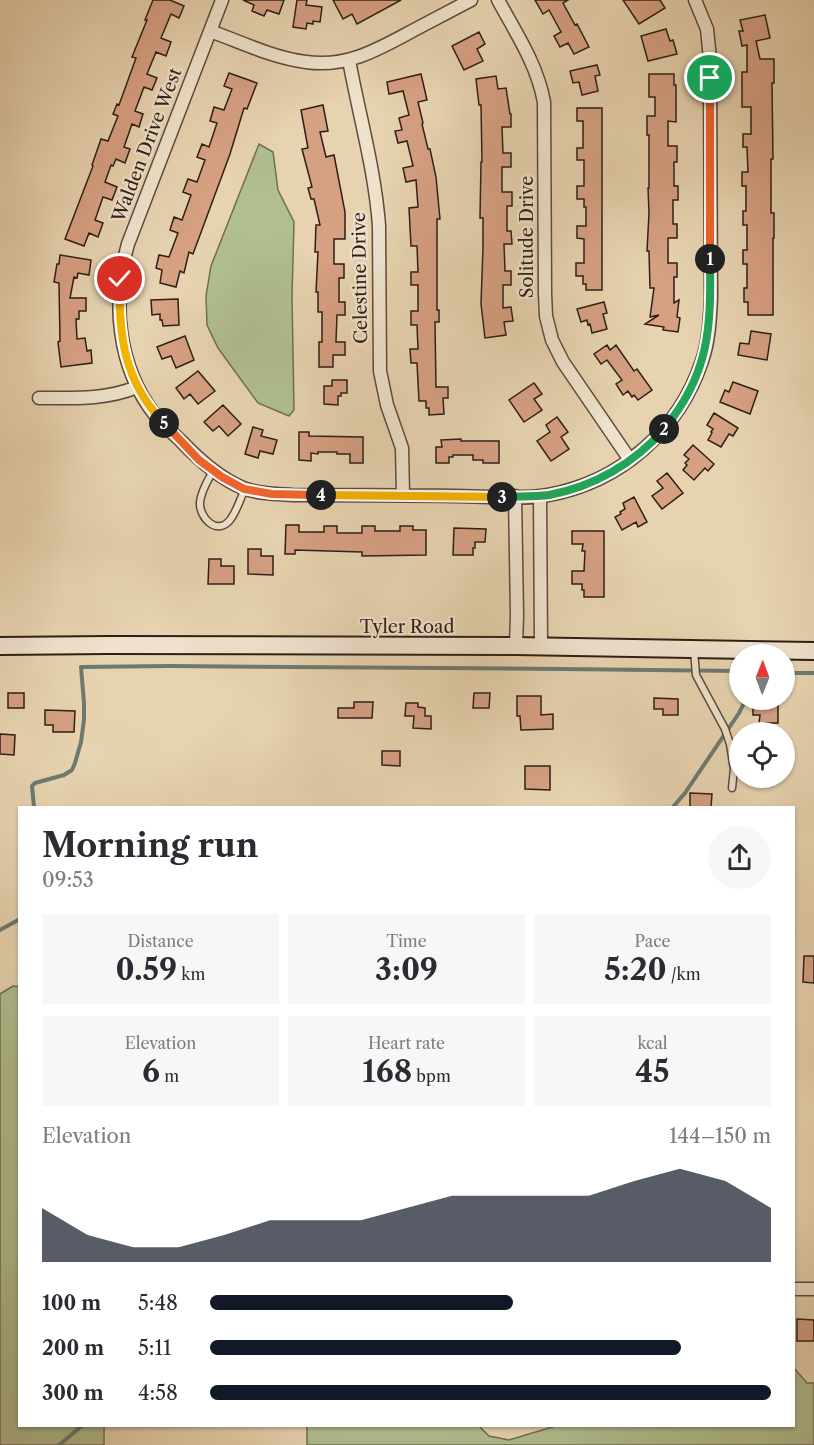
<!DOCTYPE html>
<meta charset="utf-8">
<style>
:root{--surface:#fff;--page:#f7f7f7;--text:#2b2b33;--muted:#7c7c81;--accent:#111827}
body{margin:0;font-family:"Libre Caslon Text",serif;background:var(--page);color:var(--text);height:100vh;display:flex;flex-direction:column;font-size:22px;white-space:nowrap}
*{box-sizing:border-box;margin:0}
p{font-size:20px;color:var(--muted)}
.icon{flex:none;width:33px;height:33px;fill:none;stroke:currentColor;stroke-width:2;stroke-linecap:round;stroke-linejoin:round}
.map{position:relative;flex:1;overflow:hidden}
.drawer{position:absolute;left:18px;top:806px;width:777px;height:621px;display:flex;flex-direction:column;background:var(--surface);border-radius:0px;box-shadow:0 2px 4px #0004}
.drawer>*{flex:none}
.needle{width:39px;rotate:1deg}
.controls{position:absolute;left:729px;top:644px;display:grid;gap:12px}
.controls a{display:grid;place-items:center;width:66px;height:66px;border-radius:50%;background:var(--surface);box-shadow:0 2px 4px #0004;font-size:30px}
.pin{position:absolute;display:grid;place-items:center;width:51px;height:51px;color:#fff;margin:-26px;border:3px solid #fff;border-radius:50%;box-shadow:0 2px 6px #0007}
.km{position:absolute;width:30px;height:30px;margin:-15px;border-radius:50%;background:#222;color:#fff;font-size:16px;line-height:30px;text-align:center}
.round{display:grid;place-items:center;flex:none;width:63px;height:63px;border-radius:32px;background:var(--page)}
.overview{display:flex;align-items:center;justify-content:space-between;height:102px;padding:0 24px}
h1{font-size:33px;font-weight:800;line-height:45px}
.figures{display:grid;grid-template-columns:repeat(3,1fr);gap:9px;height:102px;padding:6px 24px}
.figures div{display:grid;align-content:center;border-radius:0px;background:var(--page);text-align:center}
.figures b{font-size:30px;font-weight:800}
.figures small{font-size:16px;font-weight:400}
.figures p{font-size:16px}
.chart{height:168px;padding:12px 24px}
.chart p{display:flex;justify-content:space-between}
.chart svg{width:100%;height:108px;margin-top:6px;fill:var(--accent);opacity:.7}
ul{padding:0 24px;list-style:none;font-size:20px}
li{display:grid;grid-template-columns:96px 72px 1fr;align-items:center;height:45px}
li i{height:15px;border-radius:8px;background:var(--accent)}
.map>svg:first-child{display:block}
.green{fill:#b0be90;stroke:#706e54;stroke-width:1.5}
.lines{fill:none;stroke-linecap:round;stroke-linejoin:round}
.stream{stroke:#6d7a71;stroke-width:4}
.building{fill:#d6a083;stroke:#2f1e17;stroke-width:1.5}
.lane-casing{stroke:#5d4b3d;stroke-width:9}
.street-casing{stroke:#5d4b3d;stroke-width:15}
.secondary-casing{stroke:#2f1e17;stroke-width:20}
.lane{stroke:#efe2cc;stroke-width:6}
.street{stroke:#efe2cc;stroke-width:12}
.secondary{stroke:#efe2cc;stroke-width:16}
.split-1-casing{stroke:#fff;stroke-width:12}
.split-2-casing{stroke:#fff;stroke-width:12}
.split-3-casing{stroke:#fff;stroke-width:12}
.split-4-casing{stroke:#fff;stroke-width:12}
.split-5-casing{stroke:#fff;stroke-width:12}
.split-6-casing{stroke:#fff;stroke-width:12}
.split-1{stroke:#f0652b;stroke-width:8}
.split-2{stroke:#22a559;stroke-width:8}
.split-3{stroke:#22a559;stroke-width:8}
.split-4{stroke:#f5b400;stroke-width:8}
.split-5{stroke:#f0652b;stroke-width:8}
.split-6{stroke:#f5b400;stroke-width:8}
.labels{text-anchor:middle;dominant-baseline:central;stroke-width:4.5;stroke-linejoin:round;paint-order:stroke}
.street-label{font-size:18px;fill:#2f1e17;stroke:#efe2cc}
</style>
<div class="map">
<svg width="814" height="1445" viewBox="0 0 814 1445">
<rect width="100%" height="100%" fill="#e7d3b0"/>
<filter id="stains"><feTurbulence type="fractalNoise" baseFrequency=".00333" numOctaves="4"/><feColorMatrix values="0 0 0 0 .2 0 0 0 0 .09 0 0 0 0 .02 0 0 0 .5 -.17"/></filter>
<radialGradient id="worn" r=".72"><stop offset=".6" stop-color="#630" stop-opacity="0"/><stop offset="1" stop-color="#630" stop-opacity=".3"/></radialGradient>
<path class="green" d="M259,144L273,152L278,190L294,222L292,296L294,410L289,416L258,403L218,348L207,325L206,296L211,266Z
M13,986L20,987V1425H104V1445H0V994Z
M794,1368L807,1383H814V1445H307V1425H478L489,1436L509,1440L559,1425H794Z"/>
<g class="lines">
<path class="stream" d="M784,673H814
M34,807L32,786L35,783L64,775L72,770L75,763L81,742L84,720V703L81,667L170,666L562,669L740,671
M673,807L685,793L739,713L746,699
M0,930L20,919
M59,1445L83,1425"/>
</g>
<path class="building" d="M153,0H170L184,6L179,18L171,14L161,38L171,42L166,56L156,52L147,74L157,78L152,90L144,87L135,111L143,114L139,127L132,124L124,147L130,149L125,163L116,159L113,166L111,165L105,182L117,187L112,200L103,197L95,220L103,223L98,237L89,233L84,246L65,239L93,166L92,165L101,139L108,141L118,116L113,114L117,104L119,105L136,58L132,57L147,20H145Z
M243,0H284L279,14L267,10L264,16L252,11L254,5Z
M297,0H307L306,5L322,7L320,22L313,21V24L307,23L306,29L293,27Z
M333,0H401L357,24L352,14L343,19Z
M535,0H568L563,3L575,25L577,24L589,47L574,54L568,43L560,47L554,36L561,32L549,10L543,14Z
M623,0H660L665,8L639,24Z
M765,15L770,38L756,41L760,59H774V83H772L773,159H771V213H774V238H773V315H748V302H744V288H747V264H743V250H747V225H743V211H746V186H742V172H748L747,147H743V134H751V107H742V72H747V45L742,46L739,31H743L740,20Z
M666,29L670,41L673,40L677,54L648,61L641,36Z
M479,32L485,44L477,49L483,61L464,70L452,46Z
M597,65L600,75L595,76L598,91L582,95L579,82L573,83L570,71Z
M229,73L257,83L247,109L244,108L230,154L193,254L189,252L184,273L180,271L176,287L160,283L162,270L156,268L159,255L169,257L178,233L170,230L174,217L182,220L191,195L183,192L188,179L197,182L205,160L197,157L202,144L209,147L217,123L210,121L214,107L224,110L232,89L224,86Z
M421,74L427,100L418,102L423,123L422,124L428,149H430L436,177L440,219H437V310H439V322H435L436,387H448V398H443L444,414L429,415V408H426V401H419L417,363H411L410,349H418L417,325H411V311H418V285H411V272H418L417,246H411L409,208L418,207L416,180L406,182L403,168L413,166L407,141L398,143L395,131L402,130L399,118L409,115L403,91L389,94L387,82Z
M649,74H674V85H676V122L668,121V146H677V162H674V186H678V200H673V224H677V238H668V263H677V277H674V303L679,300L677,317L680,318L678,332L663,330L664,327L645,324L659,315L650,317L654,288H650L649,251H647L649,213L648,188H649V135H647V116H655V97H649Z
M496,76L498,89L506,88L510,114H511V127H502L503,153H511V167H502V192H512V206H507V231H511L512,244H504L505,271H511V285H503V308L511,307L513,321L504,322L506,335L485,338L481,304L483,247V218H480L481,162H482L481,105H479L476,79Z
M323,105L328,131L320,132L326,157L334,155L345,212V239H334V264H344V278H339V302H345V315H337L336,342H345V355H333V367H319V342H322V312H318V292H316L318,252H315L316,225H320L314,199H311L308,188L312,187L302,149L308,148L301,110Z
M577,108H602V290H586V284H583V276H576V263H584V239L577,238V226H586V207H584V199H577V186H584V160H577V148H583V121H577Z
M60,255L91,260L89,275L78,273L77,278L74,277L70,298H86V311H79V319H76L77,339L85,338L87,351L91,350L92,363L61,367L58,342L60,341L59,283L54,282L57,264H59Z
M178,299L179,325L163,326L162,320H160V314L152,315L151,300Z
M604,302L607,313L603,314L607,329L592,333L590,324L588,325L587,320L581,322L577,309Z
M751,331L771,334L767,360L738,355L740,343L749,344Z
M185,336L194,360L176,368L171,356L162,359L157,347Z
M607,345L610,350L616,345L634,371L637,369L652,390L638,400L634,395L632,397L628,391L623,395L616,384L622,380L607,360L601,364L594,354Z
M198,371L215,391L198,404L190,394L184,399L176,388Z
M332,380H347V393H341V396H338V405L324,404V386H332Z
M733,382L758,391L750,414L720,402L725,390L729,392Z
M534,383L542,394L534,399L542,410L524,422L509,400Z
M223,405L241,424L228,436L219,426L213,431L204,422Z
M714,413L738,428L733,436L729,434L721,447L708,440L712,433L711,432L713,429L707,425Z
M557,417L568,432L561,437L569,449L551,461L537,441L550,432L546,425Z
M253,427L263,430L261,436L277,440L273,454L260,451L258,458L245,454Z
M299,432H309V436L363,437V463H350V454H337V452H318V454L311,453V461L299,460Z
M461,439V441H499V463H483V460H473V455H453V457H449V463H436V447H442L441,440Z
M693,445L714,464L708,471L705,468L694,480L683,470L687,465L685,463L689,459L684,455Z
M667,473L683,493L662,509L652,496L663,488L657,481Z
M634,497L647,522L638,527L636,522L622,530L615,517L621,514L620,512L625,509L623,503Z
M286,525H299V532H324V526H337V533H362V526H375V531H400V526H413V530H426V555L362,556V552L295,550V554H285Z
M454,528L486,529L485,542H475V548H473V555H453Z
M572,531H604V597H584V590H582V584H572V571H584L585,551H582L583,544H572Z
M248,549H261V556H273V575L248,574Z
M209,559H221V566H234V584H208Z
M8,693H24V708H8Z
M474,693H490L489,708H473Z
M517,696H541V715L553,714V729L521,730L520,716H517Z
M654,698L678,699V715H663V709H654Z
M753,699H778V723H759L760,715H753Z
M354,702H373L372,718H338V708H354Z
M406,703H418V707L425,708V716H431V729L413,728L414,716H405Z
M45,710L75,711L74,732H53V725H45Z
M0,734L15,735L14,755L0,754Z
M382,751H400V766L382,765Z
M525,766H550V790L525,789Z
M690,793L712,794L711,807H690Z
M804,956H814V983L803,982Z
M797,1319L814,1320V1341H797Z"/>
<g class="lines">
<defs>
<path id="lane" d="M213,471C208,480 201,491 200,502C199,518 217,536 230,520C237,511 240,499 245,489
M694,650L696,675L725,729L730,744L734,769L732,788"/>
<path id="street" d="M222,0L128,244C112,302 117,366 155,415C163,424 172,433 181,441C199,460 219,478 243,488C258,494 277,494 293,495C346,495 399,495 453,496C482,496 520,500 548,495C621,482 679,430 702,361C709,341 710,319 711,298L710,59L707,29L695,0
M498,0C516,33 537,64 544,102L545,294L546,316L552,340L563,362L630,460
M210,31C241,42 273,58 306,62C347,68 379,49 414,30C433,20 452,10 471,0
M349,60C359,115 375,170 379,226L380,371L387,405L402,448L403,495
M39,398C72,398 106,400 137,387
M515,496L517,615L516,646
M540,496L541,646
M794,1289H814"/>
<path id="secondary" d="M0,646L108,645L516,646L814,651"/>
</defs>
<use href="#lane" class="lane-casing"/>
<use href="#street" class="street-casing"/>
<use href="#secondary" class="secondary-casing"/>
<use href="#lane" class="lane"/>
<use href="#street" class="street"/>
<use href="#secondary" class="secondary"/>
</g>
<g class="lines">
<defs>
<path id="split-1" d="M710,78V259"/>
<path id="split-2" d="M664,429C710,373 711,328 710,259"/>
<path id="split-3" d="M502,497C517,496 533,497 549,495C593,487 635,463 664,429"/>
<path id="split-4" d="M321,495L502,497"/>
<path id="split-5" d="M164,423L199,460L222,477L244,489L272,494L321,495"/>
<path id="split-6" d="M120,279C118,334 124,382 164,423"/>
</defs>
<use href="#split-1" class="split-1-casing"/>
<use href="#split-2" class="split-2-casing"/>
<use href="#split-3" class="split-3-casing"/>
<use href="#split-4" class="split-4-casing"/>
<use href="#split-5" class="split-5-casing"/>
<use href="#split-6" class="split-6-casing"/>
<use href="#split-1" class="split-1"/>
<use href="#split-2" class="split-2"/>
<use href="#split-3" class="split-3"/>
<use href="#split-4" class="split-4"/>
<use href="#split-5" class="split-5"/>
<use href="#split-6" class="split-6"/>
</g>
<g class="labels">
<g class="street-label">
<text transform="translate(147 145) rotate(-69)">Walden Drive West</text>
<text transform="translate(527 237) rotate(-90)">Solitude Drive</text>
<text transform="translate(360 278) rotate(-91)">Celestine Drive</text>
<text x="407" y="627">Tyler Road</text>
</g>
</g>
<rect width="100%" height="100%" filter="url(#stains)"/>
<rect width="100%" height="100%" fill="url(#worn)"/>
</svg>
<div class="controls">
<a><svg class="needle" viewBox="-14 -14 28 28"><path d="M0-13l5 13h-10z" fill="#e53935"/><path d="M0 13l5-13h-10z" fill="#7c7c81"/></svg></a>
<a><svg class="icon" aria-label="locate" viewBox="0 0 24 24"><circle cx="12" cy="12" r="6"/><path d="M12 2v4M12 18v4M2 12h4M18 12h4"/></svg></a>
</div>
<div class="pin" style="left:710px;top:78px;background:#1e9e55"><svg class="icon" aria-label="arrive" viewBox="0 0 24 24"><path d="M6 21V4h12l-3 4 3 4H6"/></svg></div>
<div class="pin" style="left:120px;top:279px;background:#d93025"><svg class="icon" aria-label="check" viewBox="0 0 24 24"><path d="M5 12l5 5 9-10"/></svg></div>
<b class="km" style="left:710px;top:259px">1</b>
<b class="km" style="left:664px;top:429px">2</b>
<b class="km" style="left:502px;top:497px">3</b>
<b class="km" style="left:321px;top:495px">4</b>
<b class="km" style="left:164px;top:423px">5</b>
<section class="drawer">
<div class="overview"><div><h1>Morning run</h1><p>09:53</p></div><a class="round"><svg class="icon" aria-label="share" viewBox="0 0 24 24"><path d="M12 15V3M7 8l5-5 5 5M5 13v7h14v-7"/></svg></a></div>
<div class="figures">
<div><p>Distance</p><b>0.59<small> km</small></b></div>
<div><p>Time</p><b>3:09</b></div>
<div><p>Pace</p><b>5:20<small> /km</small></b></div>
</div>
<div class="figures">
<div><p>Elevation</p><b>6<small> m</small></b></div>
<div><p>Heart rate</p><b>168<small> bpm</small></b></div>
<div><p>kcal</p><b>45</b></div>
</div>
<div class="chart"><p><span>Elevation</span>144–150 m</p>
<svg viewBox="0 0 160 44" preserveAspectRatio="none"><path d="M0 44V22L10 33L20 38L30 38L40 33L50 27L60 27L70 27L80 22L90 17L100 17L110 17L120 17L130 11L140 6L150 11L160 22V44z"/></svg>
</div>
<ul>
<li><b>100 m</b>5:48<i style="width:54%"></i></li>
<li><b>200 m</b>5:11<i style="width:84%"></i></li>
<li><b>300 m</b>4:58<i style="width:100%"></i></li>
</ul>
</section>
</div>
